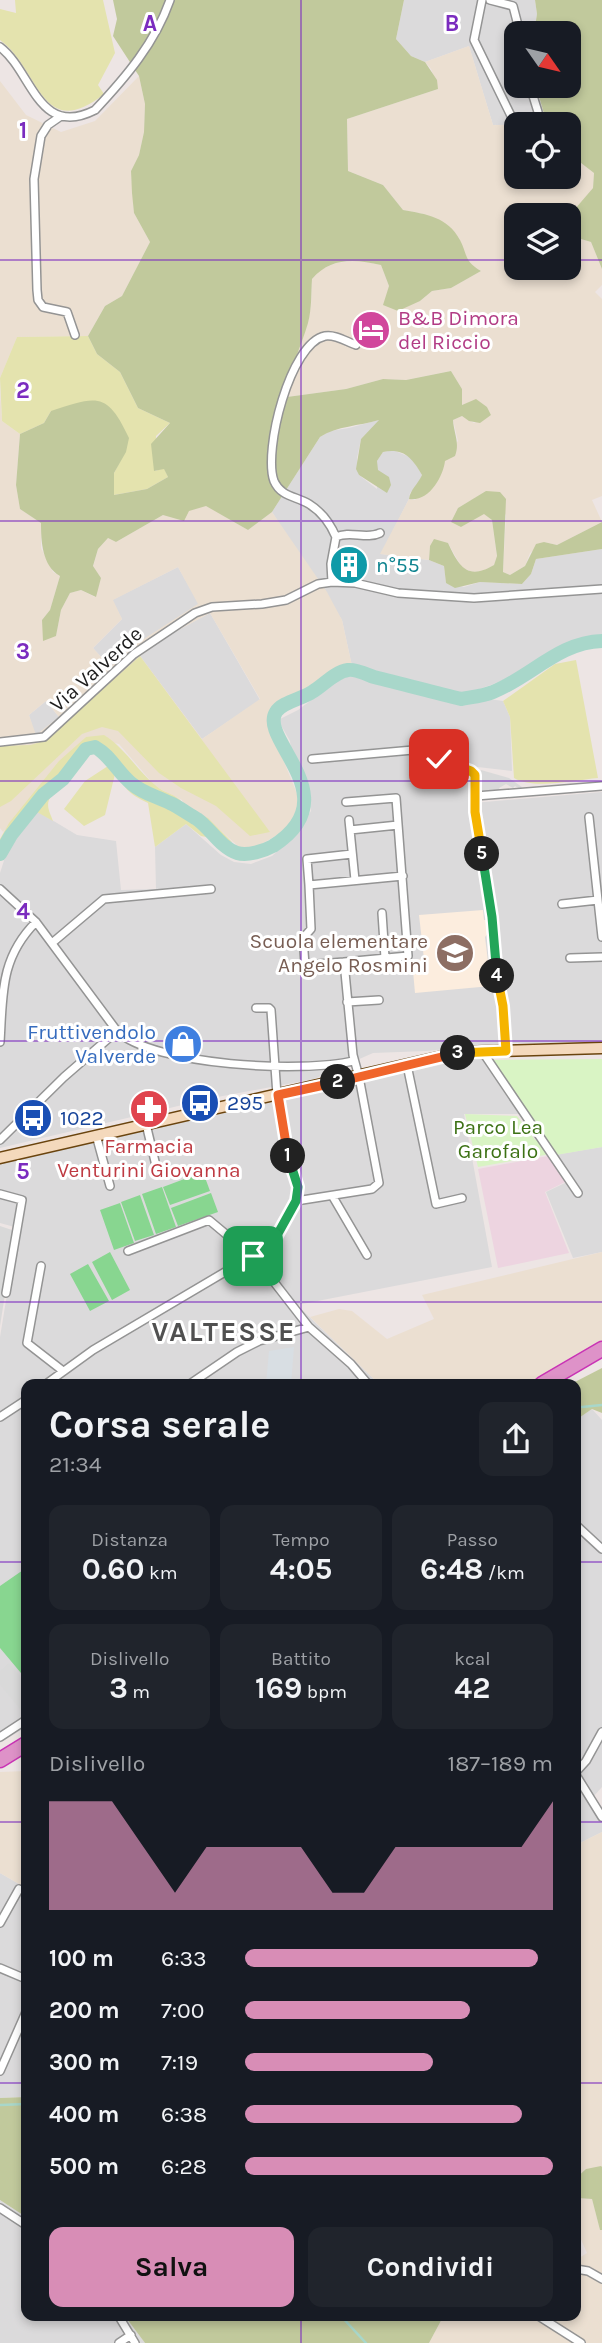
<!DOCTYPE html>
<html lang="it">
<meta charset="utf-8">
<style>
:root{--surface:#171b24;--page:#20242c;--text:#f1f3f6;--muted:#9ea1a6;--accent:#d88db6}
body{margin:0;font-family:Karla,sans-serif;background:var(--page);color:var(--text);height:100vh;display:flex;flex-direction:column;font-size:26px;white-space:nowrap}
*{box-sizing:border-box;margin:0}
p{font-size:23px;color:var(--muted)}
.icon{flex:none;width:38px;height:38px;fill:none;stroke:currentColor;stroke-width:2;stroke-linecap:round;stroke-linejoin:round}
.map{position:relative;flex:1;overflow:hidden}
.details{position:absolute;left:21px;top:1379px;width:560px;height:942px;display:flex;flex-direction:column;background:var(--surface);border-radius:14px;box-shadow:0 4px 10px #0003}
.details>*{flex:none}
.needle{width:46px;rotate:124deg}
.buttons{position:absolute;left:504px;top:21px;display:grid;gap:14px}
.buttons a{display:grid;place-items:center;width:77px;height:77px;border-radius:14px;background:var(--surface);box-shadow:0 4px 10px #0003;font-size:35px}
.pin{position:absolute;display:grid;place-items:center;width:60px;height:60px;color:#fff;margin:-30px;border-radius:14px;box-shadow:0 4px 10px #0006}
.km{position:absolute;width:35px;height:35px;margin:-18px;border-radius:50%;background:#222;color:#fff;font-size:19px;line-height:35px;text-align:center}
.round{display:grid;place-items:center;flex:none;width:74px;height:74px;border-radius:14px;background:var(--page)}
.head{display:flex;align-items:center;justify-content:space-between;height:119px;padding:0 28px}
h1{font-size:38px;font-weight:700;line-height:52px}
.metrics{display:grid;grid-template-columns:repeat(3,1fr);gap:10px;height:119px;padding:7px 28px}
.metrics div{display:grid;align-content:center;border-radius:14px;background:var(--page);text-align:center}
.metrics b{font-size:30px;font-weight:700}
.metrics small{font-size:19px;font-weight:400}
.metrics p{font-size:19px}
.chart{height:196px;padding:14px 28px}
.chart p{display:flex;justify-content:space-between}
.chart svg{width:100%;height:126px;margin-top:7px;fill:var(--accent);opacity:.7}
.primary-button{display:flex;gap:14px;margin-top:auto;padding:14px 28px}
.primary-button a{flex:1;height:80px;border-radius:14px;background:var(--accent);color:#111;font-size:28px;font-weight:700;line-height:80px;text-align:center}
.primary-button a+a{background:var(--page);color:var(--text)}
ul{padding:0 28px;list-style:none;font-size:23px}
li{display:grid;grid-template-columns:112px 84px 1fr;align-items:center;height:52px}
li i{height:18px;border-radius:9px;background:var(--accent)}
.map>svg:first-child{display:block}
.residential{fill:#dbdadb}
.commercial{fill:#edd4e0}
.education{fill:#fcedde}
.farmland{fill:#ebdfd1;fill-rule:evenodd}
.grass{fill:#e4e3ae}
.forest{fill:#c1c99c}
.park{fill:#d9f4c4}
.pitch{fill:#88d690}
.parking{fill:#d9d9d9}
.plaza{fill:#d8dee3}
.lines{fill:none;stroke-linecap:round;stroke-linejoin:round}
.stream{stroke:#a8d7ca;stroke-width:2.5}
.river{stroke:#a8d7ca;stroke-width:14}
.street-casing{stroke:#949494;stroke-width:10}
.secondary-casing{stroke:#6a440e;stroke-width:13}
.highway-casing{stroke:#c933b5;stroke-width:17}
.street{stroke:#fff;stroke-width:7}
.secondary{stroke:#f4d9bc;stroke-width:10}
.highway{stroke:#de92c8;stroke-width:14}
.split-1-casing{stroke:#fff;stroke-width:14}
.split-2-casing{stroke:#fff;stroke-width:14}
.split-3-casing{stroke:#fff;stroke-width:14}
.split-4-casing{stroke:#fff;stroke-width:14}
.split-5-casing{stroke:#fff;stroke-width:14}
.split-6-casing{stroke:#fff;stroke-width:14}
.split-1{stroke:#22a559;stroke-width:9}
.split-2{stroke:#f0652b;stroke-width:9}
.split-3{stroke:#f0652b;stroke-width:9}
.split-4{stroke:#f5b400;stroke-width:9}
.split-5{stroke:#22a559;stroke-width:9}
.split-6{stroke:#f5b400;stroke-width:9}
.grid{fill:none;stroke:#7b2cbf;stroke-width:2;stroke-opacity:0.55}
.labels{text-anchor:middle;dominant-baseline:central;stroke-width:6;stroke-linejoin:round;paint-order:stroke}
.hotel-label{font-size:21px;fill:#b23c85;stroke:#fff;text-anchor:start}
.culture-label{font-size:21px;fill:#0d838f;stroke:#fff;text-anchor:start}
.street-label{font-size:21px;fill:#1d1d1d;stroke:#fff}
.education-label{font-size:21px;fill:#785e54;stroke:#fff;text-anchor:end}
.shop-label{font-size:21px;fill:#366cbe;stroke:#fff;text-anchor:end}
.transit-label{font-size:21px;fill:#164399;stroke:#fff;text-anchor:start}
.park-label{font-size:21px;fill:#3d7215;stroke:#fff}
.health-label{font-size:21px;fill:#be3a42;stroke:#fff}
.district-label{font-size:28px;font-weight:bold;letter-spacing:2px;fill:#505050;stroke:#fff}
.grid-label{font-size:23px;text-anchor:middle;font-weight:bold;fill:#7b2cbf;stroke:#fff;stroke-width:6;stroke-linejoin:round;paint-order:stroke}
</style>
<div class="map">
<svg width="602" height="2343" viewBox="0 0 602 2343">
<rect width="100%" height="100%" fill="#ede5e4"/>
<path class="residential" d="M404,0H535L537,14L534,33H516V86H536L547,124L493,125L469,46L425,62L411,56L396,39Z
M382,419L361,439L357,458L359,475L377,489V461L383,452L393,450L412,458L422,475L418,485L410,493L409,499L381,554L429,560L444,566L446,583L464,587L480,582L522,584L531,574L536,559L602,549V638L555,649L514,675L491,685L467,693L444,691L352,666L342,620L272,512L320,437L330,431L349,428Z
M178,567L199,604L133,646L110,667L93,648L122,619L112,600Z
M210,613L260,700L202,739L140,656L171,634Z
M349,676L388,684L412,693L461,705L483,698L503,701L510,717L512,771L469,766L473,803L602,792V1043H508L426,1051L373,1053L314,1079L212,1098L0,1148V873L10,842L37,811L77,835L116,841L121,890L156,889L155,847L186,824L221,855L234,862L251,864L272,856L298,832L311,811L310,794L305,779L291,749L290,741L278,720L298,710L337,681Z
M46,701L59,717L35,736L29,715Z
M480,1056L521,1114H464L492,1267L297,1305L379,1384H26V1727L0,1743V1337L18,1228L0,1223V1163Z
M602,1147V1252L573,1258L546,1192L567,1182L548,1156Z
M592,1409L602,1420V1787L593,1797L602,1808V1832L576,1845V1420Z
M0,1873L26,1888V2097L0,2098Z
M0,2200L26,2217V2315H124L145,2343H0Z"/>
<path class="commercial" d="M548,1156L565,1182L545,1192L569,1253L498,1268L478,1169Z"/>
<path class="education" d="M483,910L484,920H488L489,932L485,937L491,986L415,993L412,960L424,959L419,915Z"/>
<path class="farmland" d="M469,46L493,125H516V177H569V163H581L594,173L593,188L571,216L516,215V268H569V244L581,239L591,242L602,269V285L595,292L602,299V496L592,500L602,522L557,545L544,542L530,553L525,566L510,575L503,572L506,515L487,491L458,508L461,527L484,513L492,520L497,557L494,565L484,571L473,572L462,568L448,543L430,546L429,560L380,554L409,499L415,500L458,441L453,420L462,416L474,423L491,415L487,407L476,400L462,405V389L451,371L406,380L383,379L346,389L287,397L288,382L308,322L311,306L312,279L320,270L336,263L358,260L381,265L389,286L420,301L432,291L451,288L481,271L468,263L459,238L424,214L403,210L383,185L348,171L347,119L438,89L431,69L425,62Z
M139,76L145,104L144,132L139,155L131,171L134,213L150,242L122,296L105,306L88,336L17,337L0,378V81L26,115L61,132L95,121Z
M0,391L2,421L20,434L16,485L20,509L41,523V548L53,572L60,576L50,610L42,620L56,636L61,610L70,593L81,590L95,597L101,578L93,567L98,549L108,538L116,542L163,515L206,505L248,530L272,512L327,592L342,620L352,666L334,670L273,709L269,725L302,806L300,816L286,830L249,851L240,848L207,818L185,807L182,800L156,787L119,744L86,737L3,832L0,828ZM178,567L198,604L133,646L110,667L93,648L122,619L113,600ZM210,613L260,699L202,739L140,656L171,634ZM46,701L59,717L36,735L29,715Z
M602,1252V1343L530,1384H379L310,1317L339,1309L352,1311L387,1339L434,1319L422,1295Z
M26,1771V1888L0,1873V1772Z
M602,1832V2167L586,2169L576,2178V1845Z
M577,2198L592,2199L600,2230H602V2343H429L444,2315H576V2260L587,2253L576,2228Z"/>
<path class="grass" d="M15,0H103L115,53L98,85L104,94C41,144 40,69 0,40V9L16,13Z
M88,336L97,354L120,372L138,408L170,423L156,436L155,471L164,468L168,477L147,489L114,495V473L125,452L51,411L44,423L20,434L2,421L0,378L17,337Z
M140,656L270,832L250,836L216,806L181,788L159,773L118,731L102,727L82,734L11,801L0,807V746L31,745L46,740Z
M576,660L598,778C575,780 534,790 514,778L510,717L503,701L555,664Z
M104,735C125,748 136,769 155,785C164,794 180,794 185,807L208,818L232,842L201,836L186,824L155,847L148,803C140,799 131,795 125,787C114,771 118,747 92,744C81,749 81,756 76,766C70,779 54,785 49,800C46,807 51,815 53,821L37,812L10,842L7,852L0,849V839L9,823L59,761L86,737Z
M108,766L115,774L105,815L84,826L64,809L85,781Z"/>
<path class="forest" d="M113,0H404L396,39L411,56L425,62L437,80L438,89L347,119L348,171L383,185L403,210C426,214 448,217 460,240C468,256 464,261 481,271L451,288L432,291L420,301L398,311L383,305L389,286L381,265C355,259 331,257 312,279C311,293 312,308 308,323C301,347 289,370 287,397L346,389L383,379L406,380L451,371L462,389V405L476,399L487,407L491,415L480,423L469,421L462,416L453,420C454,434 460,443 455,456L445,461C443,477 429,502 409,499C410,490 418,484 422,475C412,458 404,448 383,452L377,461L378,470L389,477L391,485L387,493L359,475L356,469L361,439L379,420C359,426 337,426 320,437L272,512L248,530L206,506L189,511L184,521L163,515L116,542L108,538L98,549L93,566L101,578L96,597L81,590L70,593L61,610L56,636L43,641L42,620L50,610L60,576C42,566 41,541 41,523L20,509L16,485L20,434L44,423L51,411C97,396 107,391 129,438L126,452L114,473V495L147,489L168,477L164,469L154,471L151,444L170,423L138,408L120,372L97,354L88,336L105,306L122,296L150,242L134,213L132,193L131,171L139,155L144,132L145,104L139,76L113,36L117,19Z
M535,0H602V269L591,242L581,239L569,244V216L593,188L594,173L581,163H569V124H547L536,86H569V33H534L537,14Z
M486,491L500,492L506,499L503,572L510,575L525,566L536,544L544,542L557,545L602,522V549L536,559L531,574L522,584L480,582L455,588L446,583L444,566L429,560L430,546L434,539L448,543C459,566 467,581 494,565L497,556L492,520L484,514L461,527L451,522L458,508Z
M602,1368V1413L592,1409L576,1420V1384H571Z
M26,2097V2217L0,2200V2098Z
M601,2166L602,2167V2230H600L592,2199L577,2198L576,2200V2178L586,2169Z
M124,2315H444L429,2343H145Z"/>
<path class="park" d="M602,1059V1147L556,1155L492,1060Z
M465,1114L517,1116L535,1140L540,1139L550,1154L478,1167Z"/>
<path class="pitch" d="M203,1172L210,1191L170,1205L163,1187Z
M162,1187L176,1227L156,1234L142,1194Z
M211,1193L218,1212L178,1226L171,1208Z
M140,1195L154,1235L135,1241L121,1202Z
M120,1203L134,1243L114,1250L100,1210Z
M110,1252L130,1290L112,1300L92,1262Z
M88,1264L109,1301L90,1311L70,1274Z
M26,1568V1679L0,1648V1586Z"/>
<path class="parking" d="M481,770L509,778L522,787L520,789L515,786L513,788L506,784L499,788L500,791L482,793L479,774Z
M0,1226L15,1231L0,1326Z
M9,1663L26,1684L25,1715L0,1685V1671Z"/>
<path class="plaza" d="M294,1347L291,1384H266L269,1351Z"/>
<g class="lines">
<path class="stream" d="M582,1407L602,1405
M0,2105L26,2104
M340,2315L366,2343"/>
<path class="river" d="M0,854L11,835L43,795L63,779L86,749L95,747C111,756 118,773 132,784C144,794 156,796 170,803C179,807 188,814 197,819C211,829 220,847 237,853C248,856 264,851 273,846C350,797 258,740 276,712C282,702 302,699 312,692C324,685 334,672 348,670C356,669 366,674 374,677C403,684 432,692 461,699C472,697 483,696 493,692C531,677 559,642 602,641"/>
<defs>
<path id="street" d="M482,0L474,40L516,126
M490,0L513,6L520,33
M0,47C32,71 38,139 95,110C126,77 155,43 170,0
M530,86L538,112L537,124
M61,116L48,125L41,136L34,179L37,290L38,300L43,307L67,312L75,335
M543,177L546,181
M336,537C330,523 322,512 309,504C296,496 281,497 274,481C263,451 290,343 325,336C335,334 347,342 356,345
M332,582L331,564L336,537C350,530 366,540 380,533
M0,742L44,737L134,654L195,613L212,607L262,604L286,600L318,584L332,582L355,583L398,593L474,598L602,589
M312,759L413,750L474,773L476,779L475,812L492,917L497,977L503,1006L506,1051
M476,796L602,786
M589,817L602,937
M349,820L355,880
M350,830L398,825
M352,854L307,859L309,885L403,876
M309,885L311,929L303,938L305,965L344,962
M0,889L36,922L117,1031C154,1066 304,1073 353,1061
M562,904L598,900
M382,913L385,958
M52,943L104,899L211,889
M570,958L602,957
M347,1002L379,1000
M256,1008H269L271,1010L277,1095L289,1160L298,1187L296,1201L265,1257L267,1273L309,1327L351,1364L368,1384
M0,1042C3,994 0,958 36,922
M482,1051L578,1193
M407,1065L436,1204L462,1198
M146,1124L158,1174
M96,1135L110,1186
M0,1140L64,1077L117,1031
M0,1194L22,1200L6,1293
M333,1197L367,1255
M296,1201L372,1189L379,1183L359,1077L353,1055L344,962L408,956L396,798L346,802
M128,1251L209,1220L252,1256
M41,1266L27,1343L63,1371
M46,1384L93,1350L252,1256L265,1257
M190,1384L237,1352L259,1341L309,1327
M0,1417L26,1400
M576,1525L602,1549
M0,1737L26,1720
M576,1772L586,1761L602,1732
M576,1775L602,1817
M0,1923L19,1889
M0,1968L26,1979
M0,2071L26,2012
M0,2208L26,2225
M576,2269L588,2271L602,2279
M118,2315L135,2343
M537,2315L581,2343
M119,2343L131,2335"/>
<path id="secondary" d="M0,1158L461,1052L602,1048"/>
<path id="highway" d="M542,1384L602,1349
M0,1760L26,1744"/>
</defs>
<use href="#street" class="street-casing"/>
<use href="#secondary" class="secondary-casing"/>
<use href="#highway" class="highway-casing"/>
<use href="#street" class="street"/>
<use href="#secondary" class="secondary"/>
<use href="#highway" class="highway"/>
</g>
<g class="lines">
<defs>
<path id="split-1" d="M253,1256L265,1257L296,1201L298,1187L288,1156"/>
<path id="split-2" d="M288,1156L278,1095L338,1082"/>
<path id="split-3" d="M338,1082L458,1053"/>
<path id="split-4" d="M458,1053L506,1051L503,1006L497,976"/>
<path id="split-5" d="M482,854L492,917L497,976"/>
<path id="split-6" d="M439,759L471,771L475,775V812L482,854"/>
</defs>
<use href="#split-1" class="split-1-casing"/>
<use href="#split-2" class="split-2-casing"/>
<use href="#split-3" class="split-3-casing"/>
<use href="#split-4" class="split-4-casing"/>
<use href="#split-5" class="split-5-casing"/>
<use href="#split-6" class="split-6-casing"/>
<use href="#split-1" class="split-1"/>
<use href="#split-2" class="split-2"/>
<use href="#split-3" class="split-3"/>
<use href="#split-4" class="split-4"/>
<use href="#split-5" class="split-5"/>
<use href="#split-6" class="split-6"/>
</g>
<path class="grid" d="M301,0V1384M0,260H516M569,260H602M0,521H602M0,781H602M0,1041H602M0,1302H602M0,1562H26M576,1562H602M0,1822H26M576,1822H602M0,2083H26M576,2083H602M301,2315V2343"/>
<defs>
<symbol id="hotel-disc" viewBox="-11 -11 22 22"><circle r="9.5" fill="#d1479c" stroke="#fff"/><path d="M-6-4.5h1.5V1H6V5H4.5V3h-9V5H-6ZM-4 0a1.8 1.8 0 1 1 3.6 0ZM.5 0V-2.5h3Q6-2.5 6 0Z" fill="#fff"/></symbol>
<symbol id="building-disc" viewBox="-11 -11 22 22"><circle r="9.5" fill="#0f9aa8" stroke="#fff"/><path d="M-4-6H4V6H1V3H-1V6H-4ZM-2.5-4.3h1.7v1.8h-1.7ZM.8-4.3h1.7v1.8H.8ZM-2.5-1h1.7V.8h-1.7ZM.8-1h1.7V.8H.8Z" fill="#fff"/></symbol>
<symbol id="school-disc" viewBox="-11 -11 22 22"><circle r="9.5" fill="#8d6e63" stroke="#fff"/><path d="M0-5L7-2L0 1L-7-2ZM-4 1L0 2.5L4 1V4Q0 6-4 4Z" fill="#fff"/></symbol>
<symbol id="shop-disc" viewBox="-11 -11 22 22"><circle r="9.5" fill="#3f7fe0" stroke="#fff"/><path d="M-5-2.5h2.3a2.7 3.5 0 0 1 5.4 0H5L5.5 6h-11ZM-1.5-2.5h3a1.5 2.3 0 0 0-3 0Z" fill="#fff"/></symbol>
<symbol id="bus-disc" viewBox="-11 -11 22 22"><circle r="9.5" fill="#1a4fb4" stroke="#fff"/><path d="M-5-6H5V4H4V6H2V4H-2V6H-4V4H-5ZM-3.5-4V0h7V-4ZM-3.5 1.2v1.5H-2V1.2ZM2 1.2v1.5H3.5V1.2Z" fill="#fff"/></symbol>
<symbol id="pharmacy-disc" viewBox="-11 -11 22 22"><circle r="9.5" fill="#e0444e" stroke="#fff"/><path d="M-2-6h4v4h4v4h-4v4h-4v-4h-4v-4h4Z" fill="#fff"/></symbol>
</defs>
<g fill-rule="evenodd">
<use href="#hotel-disc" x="349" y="308" width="44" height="44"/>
<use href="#building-disc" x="327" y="543" width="44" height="44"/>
<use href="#school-disc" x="433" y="931" width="44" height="44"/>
<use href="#shop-disc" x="161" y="1022" width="44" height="44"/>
<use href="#bus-disc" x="178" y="1081" width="44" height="44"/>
<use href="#pharmacy-disc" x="127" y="1087" width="44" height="44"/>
<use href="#bus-disc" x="11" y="1096" width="44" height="44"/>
</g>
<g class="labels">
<g class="hotel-label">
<text x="398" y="318">B&amp;B Dimora<tspan x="398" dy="24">del Riccio</tspan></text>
</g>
<g class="culture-label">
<text x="376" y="565">n°55</text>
</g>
<g class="street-label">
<text transform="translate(96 669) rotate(-42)">Via Valverde</text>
</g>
<g class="education-label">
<text x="428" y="941">Scuola elementare<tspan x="428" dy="24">Angelo Rosmini</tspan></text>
</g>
<g class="shop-label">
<text x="156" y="1032">Fruttivendolo<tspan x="156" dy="24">Valverde</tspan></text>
</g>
<g class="transit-label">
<text x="227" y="1103">295</text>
<text x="60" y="1118">1022</text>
</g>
<g class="park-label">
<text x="498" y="1127">Parco Lea<tspan x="498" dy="24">Garofalo</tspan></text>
</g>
<g class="health-label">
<text x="149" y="1146">Farmacia<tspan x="149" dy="24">Venturini Giovanna</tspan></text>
</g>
<g class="district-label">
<text x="224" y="1331">VALTESSE</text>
</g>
</g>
<g class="grid-label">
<text x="150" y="31">A</text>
<text x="452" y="31">B</text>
<text x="23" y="138">1</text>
<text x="23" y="398">2</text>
<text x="23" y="659">3</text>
<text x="23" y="919">4</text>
<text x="23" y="1179">5</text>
</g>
</svg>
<div class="buttons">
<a><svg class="needle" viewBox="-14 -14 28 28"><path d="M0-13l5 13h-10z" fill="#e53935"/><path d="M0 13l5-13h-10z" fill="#9ea1a6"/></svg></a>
<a><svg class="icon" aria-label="locate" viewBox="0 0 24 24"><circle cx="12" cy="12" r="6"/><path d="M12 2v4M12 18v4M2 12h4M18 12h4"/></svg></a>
<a><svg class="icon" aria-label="layers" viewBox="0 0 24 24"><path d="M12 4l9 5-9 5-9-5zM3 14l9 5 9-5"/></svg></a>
</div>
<div class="pin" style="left:253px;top:1256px;background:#1e9e55"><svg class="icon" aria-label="arrive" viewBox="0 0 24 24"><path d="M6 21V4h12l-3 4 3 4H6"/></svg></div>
<div class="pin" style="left:439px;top:759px;background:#d93025"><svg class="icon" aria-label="check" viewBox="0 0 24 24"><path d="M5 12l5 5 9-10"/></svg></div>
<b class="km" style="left:288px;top:1156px">1</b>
<b class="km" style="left:338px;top:1082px">2</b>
<b class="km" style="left:458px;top:1053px">3</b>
<b class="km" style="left:497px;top:976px">4</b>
<b class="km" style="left:482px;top:854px">5</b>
<section class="details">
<div class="head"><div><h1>Corsa serale</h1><p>21:34</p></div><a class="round"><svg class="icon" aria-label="share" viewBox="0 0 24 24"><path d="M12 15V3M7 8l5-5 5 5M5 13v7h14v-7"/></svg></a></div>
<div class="metrics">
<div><p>Distanza</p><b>0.60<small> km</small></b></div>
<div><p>Tempo</p><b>4:05</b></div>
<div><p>Passo</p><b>6:48<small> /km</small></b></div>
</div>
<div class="metrics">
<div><p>Dislivello</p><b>3<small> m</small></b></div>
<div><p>Battito</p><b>169<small> bpm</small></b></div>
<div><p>kcal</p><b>42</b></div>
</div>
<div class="chart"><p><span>Dislivello</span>187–189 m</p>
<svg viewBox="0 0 160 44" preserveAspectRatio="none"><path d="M0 44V6L10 6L20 6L30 22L40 38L50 22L60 22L70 22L80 22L90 38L100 38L110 22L120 22L130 22L140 22L150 22L160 6V44z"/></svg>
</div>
<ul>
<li><b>100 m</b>6:33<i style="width:95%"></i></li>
<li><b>200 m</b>7:00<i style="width:73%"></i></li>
<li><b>300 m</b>7:19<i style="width:61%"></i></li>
<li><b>400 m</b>6:38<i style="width:90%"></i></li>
<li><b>500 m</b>6:28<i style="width:100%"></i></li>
</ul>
<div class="primary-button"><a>Salva</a><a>Condividi</a></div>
</section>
</div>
